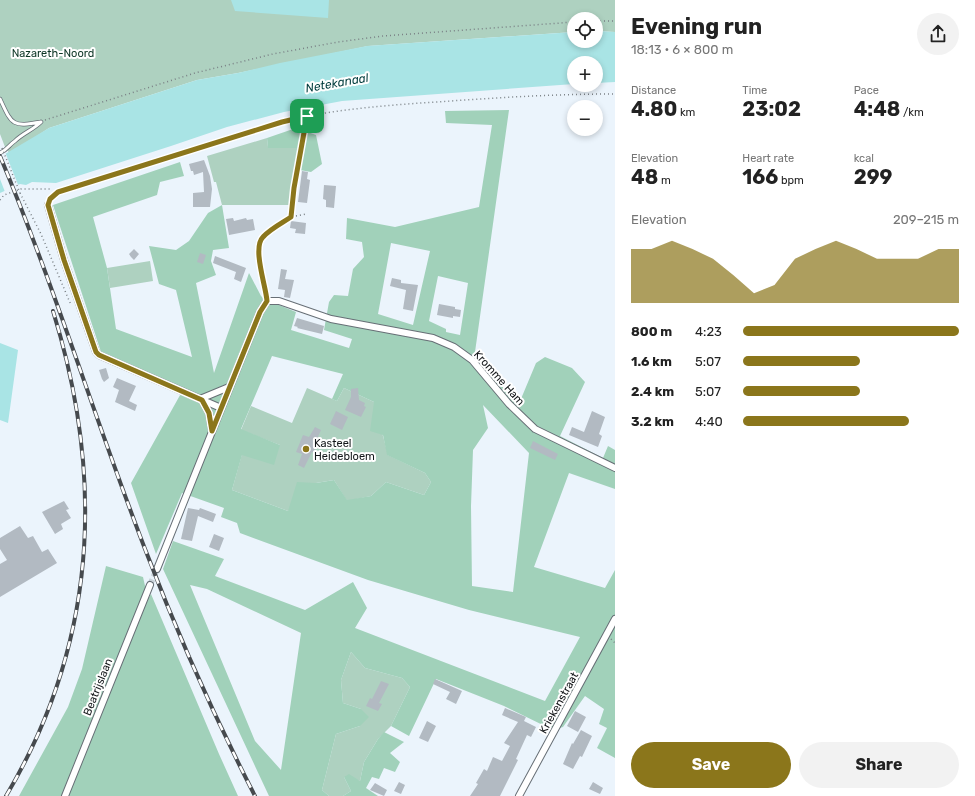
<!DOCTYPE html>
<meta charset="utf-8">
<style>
:root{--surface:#fff;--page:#f2f2f2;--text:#222;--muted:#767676;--accent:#8b761b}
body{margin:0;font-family:Rubik,sans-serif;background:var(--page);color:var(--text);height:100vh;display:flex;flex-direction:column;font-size:15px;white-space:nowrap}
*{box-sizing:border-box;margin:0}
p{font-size:13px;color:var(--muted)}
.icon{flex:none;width:22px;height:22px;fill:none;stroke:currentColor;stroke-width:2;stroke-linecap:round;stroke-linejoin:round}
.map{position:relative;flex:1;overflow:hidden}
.panel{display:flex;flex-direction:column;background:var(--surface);width:360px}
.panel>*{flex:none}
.controls{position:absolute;left:567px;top:12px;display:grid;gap:8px}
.controls a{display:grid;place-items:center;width:36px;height:36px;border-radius:50%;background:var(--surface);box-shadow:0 2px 6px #0003;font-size:20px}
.pin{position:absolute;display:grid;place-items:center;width:34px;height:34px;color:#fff;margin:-17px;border-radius:8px;box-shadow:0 2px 6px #0006}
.round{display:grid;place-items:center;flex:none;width:42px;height:42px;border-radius:21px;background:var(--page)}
.headline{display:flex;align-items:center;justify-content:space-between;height:68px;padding:0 16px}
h1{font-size:22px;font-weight:700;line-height:30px}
.metrics{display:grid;grid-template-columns:repeat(3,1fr);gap:6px;height:68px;padding:4px 16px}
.metrics div{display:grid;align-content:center}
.metrics b{font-size:20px;font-weight:700}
.metrics small{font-size:11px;font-weight:400}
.metrics p{font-size:11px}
.chart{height:112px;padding:8px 16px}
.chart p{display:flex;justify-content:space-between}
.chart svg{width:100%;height:72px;margin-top:4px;fill:var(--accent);opacity:.7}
.button{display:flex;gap:8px;margin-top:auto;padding:8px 16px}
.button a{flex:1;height:46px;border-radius:24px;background:var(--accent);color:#fff;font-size:16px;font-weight:700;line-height:46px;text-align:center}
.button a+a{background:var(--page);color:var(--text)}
ul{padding:0 16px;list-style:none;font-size:13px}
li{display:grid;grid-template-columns:64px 48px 1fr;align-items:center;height:30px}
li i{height:10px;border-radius:5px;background:var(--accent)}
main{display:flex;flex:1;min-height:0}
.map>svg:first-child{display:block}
.green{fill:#aed1c0}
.forest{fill:#a1d1ba;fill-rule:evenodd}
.water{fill:#a9e4e5}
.pier{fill:#ebf4fc}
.building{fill:#b2bac2}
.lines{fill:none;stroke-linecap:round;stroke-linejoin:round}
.street-tunnel{stroke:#cad3da;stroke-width:6;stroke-dasharray:6 3;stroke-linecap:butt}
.lane-casing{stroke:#676f76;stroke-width:4.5}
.street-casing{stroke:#676f76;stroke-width:8}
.path{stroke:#7a8085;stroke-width:1.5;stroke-dasharray:1 3;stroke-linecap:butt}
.lane{stroke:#fff;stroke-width:3}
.street{stroke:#fff;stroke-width:6}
.rail-casing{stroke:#464a4e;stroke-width:4}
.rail{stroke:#fff;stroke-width:2.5;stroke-dasharray:8;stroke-linecap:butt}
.path-bridge{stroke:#7a8085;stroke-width:1.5;stroke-dasharray:1 3;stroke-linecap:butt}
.route-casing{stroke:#fff;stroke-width:8}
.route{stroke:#8b761b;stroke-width:5}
.poi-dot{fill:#8b761b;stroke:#fff;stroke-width:1.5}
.labels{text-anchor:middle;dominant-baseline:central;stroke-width:4;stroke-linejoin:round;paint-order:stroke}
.park-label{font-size:11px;fill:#0d3626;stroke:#fff}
.street-label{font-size:11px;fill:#121518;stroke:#fff}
.poi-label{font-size:11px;fill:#121518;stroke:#fff;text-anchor:start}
.water-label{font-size:12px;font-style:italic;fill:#023d3e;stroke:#fff}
</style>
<main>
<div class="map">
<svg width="615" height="796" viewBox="0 0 615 796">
<rect width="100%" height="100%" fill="#ebf4fc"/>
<path class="green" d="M0,0H615V32L596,31V19H574V32L368,46L238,73L197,80L49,128L10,154L5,147L0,134Z
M267,138L268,147L299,143L289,205H222L216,182H214L207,156Z
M150,261L153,281L110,288L107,268Z
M307,388L337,401L344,388L374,402L388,455L425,473L431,482L424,495L386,482L371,496L347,501L334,480L316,483L288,511L232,490L242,454L280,445L241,430L251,406L292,423Z
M351,652L365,668L402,678L410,687L391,726L378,739L364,762L360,781L344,777L351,791L343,796H329L322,790L336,734L360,726L361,709L343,703L341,680Z"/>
<path class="forest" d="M509,110L475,352L518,406L536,363L545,357L572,368L585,382L560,436L603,458L608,446L615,450V489L569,473L534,567L605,588L615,570V758L597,748L607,728L599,724L604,709L585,696L563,727L553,730L504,706L436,679L409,736L391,726L410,687L402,678L365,668L351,652L341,680L343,703L361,709L369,717L360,726L336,734L322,790L329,796H269L163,569L173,541L224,559L215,576L305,610L353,582L367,608L355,628L545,701L580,637L469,610L368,580L240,533L237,523L221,517L224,508L182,493L156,554L131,483L184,388L101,352L53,205L180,162L184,176L160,182L157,195L93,217L107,268L116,329L192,357L176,290L159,284L149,246L176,250L189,241L208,213L222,205L229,248L213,250L211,261L216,275L196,283L214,373L249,273L261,296L264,299L296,312L291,330L349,348L352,339L324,330L329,302L334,295L348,296L353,269L364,257L362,242L346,239L347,218L395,227L479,207L492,125L446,123L445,111ZM391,243L430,251L413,325L378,314ZM438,276L468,283L460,335L446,332V329L429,321ZM272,356L343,374L332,399L337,401L344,388L374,402L370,431L383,435L387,455L425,473L431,482L424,495L386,482L371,496L347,500L334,480L316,483L297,482L288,511L232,490L242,455L274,465L280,445L241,429ZM483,405L529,453L513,592L472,586L471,506L473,450L488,428ZM190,585L207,589L301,633L281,770L255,741Z
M296,128L316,135L322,164L311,172L294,169L297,148H268L267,138Z
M106,566L143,577L148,599L151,594L219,754L238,796H19L68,707L82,669Z
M384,732L404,742L390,753L400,762L395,772L384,768L379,779L372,777L366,788L378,796H343L351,791L344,777L349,774L360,781L364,762L378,739Z"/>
<path class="water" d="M231,0H329L328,18L235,11Z
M596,31L615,32V82L596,83V63H574V84L342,101L284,112L227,127L171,146L56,183L32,182L26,185L20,184L0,193V157L49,128L197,80L238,73L280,63L367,46L574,32V41H596Z
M0,343L18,350L8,423L0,420Z"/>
<path class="pier" d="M5,152L19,187L5,192L0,179V155Z"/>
<path class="building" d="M204,160L210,176L212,189L210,207H193V193L204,192L203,172L194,175L193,171H191L189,164Z
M302,171L308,172L307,179L310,180L307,203L298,202Z
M324,185L336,186L334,208L326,207V200L323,199Z
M233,218L234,221L246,218L247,220L253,219L255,230L229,235L226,219Z
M291,221L306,223L305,234L295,233L296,229L290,228Z
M134,249L139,254L134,260L131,257L129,254Z
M200,253L206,255L203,264L197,262Z
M215,256L246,268L241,282L234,279L236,272L213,263Z
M281,269L287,270L285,279L294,280L290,298L284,297L285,290L278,289Z
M392,278L401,280V283L418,285L413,311L403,309L406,290L390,286Z
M439,304L455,307V309L461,310L460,317L453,316V318L437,315Z
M297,318L324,326L322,334L297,328L298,327L294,326Z
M106,368L109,378L104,382L102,379L99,370Z
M117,378L136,386L129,401L137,405L135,411L115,402L119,390L113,387Z
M358,388L359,400L365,403L364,406L366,407L361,417L345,410L351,397V389Z
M336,411L348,417L342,430L330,424Z
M592,411L605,417L599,434L602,436L598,447L569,435L572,427L584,432Z
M315,427L321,430L314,446L316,447L314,453L312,452L304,468L298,465L302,454L296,452L303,435L309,437Z
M533,441L558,454L555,460L530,448Z
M64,501L69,509L66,510L71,518L61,524L63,529L55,534L42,512Z
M188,508L199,510L200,508L216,514L213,522L198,516L192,541L181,539Z
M20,526L28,538L33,536L42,552L48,549L57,563L0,597V564L7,560L0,549V538Z
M214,534L224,538L219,551L209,547Z
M435,679L462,691L456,704L446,699L450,692L433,684Z
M381,681L389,684L379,703L382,704L378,711L366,706L370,698L372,699Z
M505,708L526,717L524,721L536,727L531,737L527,735L516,759L518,760L500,796H470L478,784L476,783L484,769L487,771L493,757L502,761L510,746L504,743L518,722L502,715Z
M575,711L586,717L578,732L567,726Z
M427,721L436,726L428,742L419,738Z
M581,730L592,736L582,757L580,756L573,769L563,764L572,743L573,744Z
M399,782L405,785L401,794L394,791Z
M593,782L603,788L600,794L589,789Z
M375,783L387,790L384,796L370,790Z"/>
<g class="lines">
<path class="street-tunnel" d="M150,585L157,569"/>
<defs>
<path id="lane" d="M0,99C12,125 12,127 41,122
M0,153C7,150 9,145 15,141C23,133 33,130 41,122
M48,205L50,199L58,192L282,122L307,116"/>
<path id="street" d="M48,205L64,260L96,352L99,355L221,408
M200,399L229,387
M202,400L209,413L212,431
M157,569L260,312L267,301H279L331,319L433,338L454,347L472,360L509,404L535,429L615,468
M65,796L150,585
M519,796L615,619"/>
</defs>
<use href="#lane" class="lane-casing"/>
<use href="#street" class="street-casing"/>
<path class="path" d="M596,21H615
M313,115C359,107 405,104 451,101C506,97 560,94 615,94
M45,120L195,73L273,54L338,42L383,36L574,22
M20,193L41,234L71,305
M0,200L4,195L21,189H52
M291,217L294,188L306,122
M267,295L258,252L259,243L262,237L291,217L306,214
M611,639L615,643"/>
<use href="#lane" class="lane"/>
<use href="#street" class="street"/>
<defs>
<path id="rail" d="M0,156C54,285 95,419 145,549C177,633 214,716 255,796
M6,796C97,643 105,479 53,311"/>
</defs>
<use href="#rail" class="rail-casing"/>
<use href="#rail" class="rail"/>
<path class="path-bridge" d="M2,148L20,193"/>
</g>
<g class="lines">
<defs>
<path id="route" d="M307,116L294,188L291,217C282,223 270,229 263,237C252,248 266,286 267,301L260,312L212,431L209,413L202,400L99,355L96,352L64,260L48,205L50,199L58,192L282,122Z"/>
</defs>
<use href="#route" class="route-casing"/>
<use href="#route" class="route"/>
</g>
<circle class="poi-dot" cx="306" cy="449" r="4"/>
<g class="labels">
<g class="park-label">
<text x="53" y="53">Nazareth-Noord</text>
</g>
<g class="street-label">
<text transform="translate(499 378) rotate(48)">Kromme Ham</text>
<text transform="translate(98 687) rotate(-68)">Beatrijslaan</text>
<text transform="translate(559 703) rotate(-61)">Kriekenstraat</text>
</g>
<g class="poi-label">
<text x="314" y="443">Kasteel<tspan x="314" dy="13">Heidebloem</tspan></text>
</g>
<g class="water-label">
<text transform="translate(337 83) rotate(-10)">Netekanaal</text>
</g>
</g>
</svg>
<div class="controls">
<a><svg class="icon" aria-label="locate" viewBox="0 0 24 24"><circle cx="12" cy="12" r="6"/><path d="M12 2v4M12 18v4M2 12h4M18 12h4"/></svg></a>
<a>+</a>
<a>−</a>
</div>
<div class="pin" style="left:307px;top:116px;background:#1e9e55"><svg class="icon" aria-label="arrive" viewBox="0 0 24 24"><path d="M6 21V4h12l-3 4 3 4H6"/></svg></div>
</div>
<section class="panel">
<div class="headline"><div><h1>Evening run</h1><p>18:13 · 6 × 800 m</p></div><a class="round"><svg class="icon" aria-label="share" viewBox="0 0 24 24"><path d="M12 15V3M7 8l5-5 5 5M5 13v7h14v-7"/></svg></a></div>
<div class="metrics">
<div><p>Distance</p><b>4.80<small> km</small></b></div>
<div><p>Time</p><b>23:02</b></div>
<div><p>Pace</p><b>4:48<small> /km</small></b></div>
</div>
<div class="metrics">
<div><p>Elevation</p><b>48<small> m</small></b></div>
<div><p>Heart rate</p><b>166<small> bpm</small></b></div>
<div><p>kcal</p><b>299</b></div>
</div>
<div class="chart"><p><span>Elevation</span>209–215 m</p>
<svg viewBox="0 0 160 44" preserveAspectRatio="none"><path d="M0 44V11L10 11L20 6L30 11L40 17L50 27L60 38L70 33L80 17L90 11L100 6L110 11L120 17L130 17L140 17L150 11L160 11V44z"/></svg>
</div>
<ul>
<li><b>800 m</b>4:23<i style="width:100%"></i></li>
<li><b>1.6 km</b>5:07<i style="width:54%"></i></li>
<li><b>2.4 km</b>5:07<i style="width:54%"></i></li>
<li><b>3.2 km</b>4:40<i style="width:77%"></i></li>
</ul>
<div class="button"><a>Save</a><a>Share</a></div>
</section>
</main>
